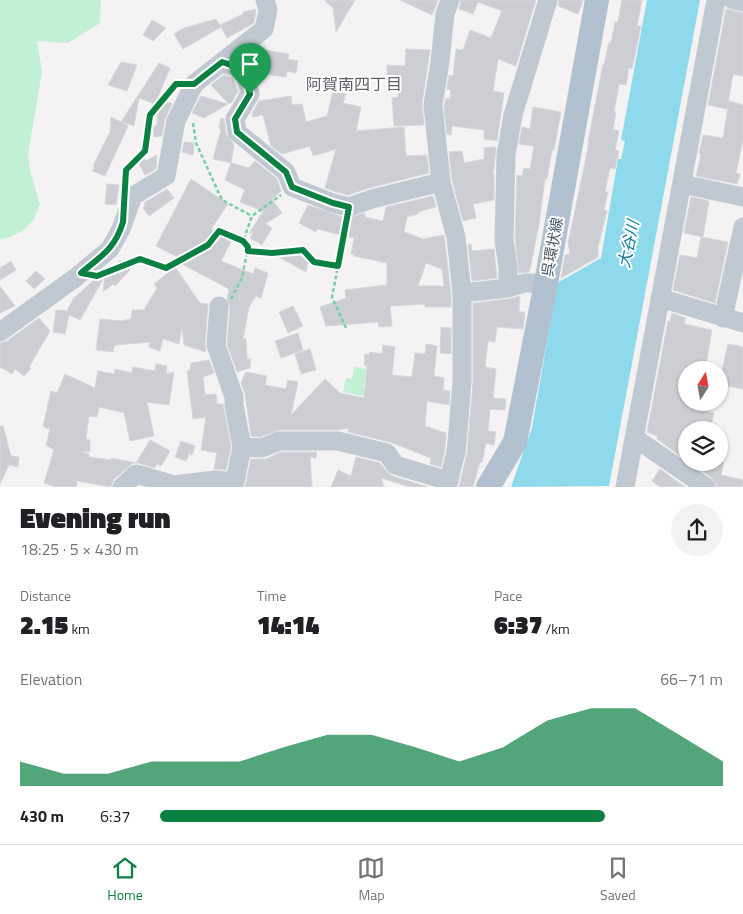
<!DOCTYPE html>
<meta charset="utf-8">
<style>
:root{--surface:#fff;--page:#f2f2f2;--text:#202124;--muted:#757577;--line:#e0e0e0;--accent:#0b8043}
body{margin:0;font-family:"Titillium Web","Noto Sans JP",sans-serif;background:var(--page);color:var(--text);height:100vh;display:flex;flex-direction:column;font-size:19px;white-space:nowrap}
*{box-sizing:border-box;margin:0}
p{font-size:16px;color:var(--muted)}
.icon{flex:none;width:28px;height:28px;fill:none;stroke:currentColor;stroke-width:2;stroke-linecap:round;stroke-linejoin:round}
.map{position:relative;height:487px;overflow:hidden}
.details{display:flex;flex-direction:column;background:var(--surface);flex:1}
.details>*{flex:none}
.needle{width:32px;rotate:11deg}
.fabs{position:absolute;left:678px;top:361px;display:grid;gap:10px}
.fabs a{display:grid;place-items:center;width:50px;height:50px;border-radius:50%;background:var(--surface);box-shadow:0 1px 4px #0004;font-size:25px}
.pin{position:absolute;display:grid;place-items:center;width:42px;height:42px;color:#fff;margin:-51px -21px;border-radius:50% 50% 50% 0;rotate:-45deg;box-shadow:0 0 5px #0007}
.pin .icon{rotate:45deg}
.round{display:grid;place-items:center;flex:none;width:52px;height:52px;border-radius:26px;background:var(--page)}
.summary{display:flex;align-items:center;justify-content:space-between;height:85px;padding:0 20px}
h1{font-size:28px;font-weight:800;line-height:38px}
.metrics{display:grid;grid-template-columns:repeat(3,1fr);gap:8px;height:85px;padding:5px 20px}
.metrics div{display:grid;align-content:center}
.metrics b{font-size:25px;font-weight:800}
.metrics small{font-size:14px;font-weight:400}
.metrics p{font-size:14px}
.chart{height:140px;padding:10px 20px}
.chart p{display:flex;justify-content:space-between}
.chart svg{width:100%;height:90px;margin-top:5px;fill:var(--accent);opacity:.7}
ul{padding:0 20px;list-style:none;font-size:16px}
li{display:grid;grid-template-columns:80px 60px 1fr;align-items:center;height:38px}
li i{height:12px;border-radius:6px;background:var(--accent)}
.tabs{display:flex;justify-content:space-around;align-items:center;height:70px;border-top:1px solid var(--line);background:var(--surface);font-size:14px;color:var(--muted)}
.tabs a{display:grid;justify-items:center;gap:2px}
.tabs .current{color:var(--accent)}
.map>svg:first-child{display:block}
.green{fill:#c2f0d4}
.water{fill:#8fd9ed}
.building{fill:#ccced4;stroke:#d6d8dd;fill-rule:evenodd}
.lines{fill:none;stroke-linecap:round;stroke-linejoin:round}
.path{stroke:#79cfa4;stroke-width:2.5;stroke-dasharray:4 2.5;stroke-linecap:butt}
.minor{stroke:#c0c9d1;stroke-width:19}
.major{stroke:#b2c1d0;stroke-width:24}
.route-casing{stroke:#fff;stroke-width:10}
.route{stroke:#0b8043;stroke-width:6}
.labels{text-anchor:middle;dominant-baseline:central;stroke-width:4;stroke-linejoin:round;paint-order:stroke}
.street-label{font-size:15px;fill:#495560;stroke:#fff}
.neighbourhood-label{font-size:16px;fill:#5e6267;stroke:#fff}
.water-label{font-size:16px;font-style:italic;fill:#0d7b98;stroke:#fff}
</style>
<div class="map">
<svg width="743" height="487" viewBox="0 0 743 487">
<rect width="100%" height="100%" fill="#f4f2f2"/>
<path class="green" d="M0,0H101L100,23L68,43L37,41L42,72L28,154L30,171L40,204L34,219L23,231L7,238L0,239Z
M354,367L366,369L364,390L370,391L369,397L343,392L346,378L352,379Z"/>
<path class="water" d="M647,0H700L609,486L511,487L532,428L557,283L601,258L618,159H621L625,141L621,140Z"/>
<path class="building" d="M324,0H355L336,32L333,8Z
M400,0H438L432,15Z
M461,0H536L516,66L498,59L493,91L504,93L497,141L484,139V130L452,126L451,135L447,134L444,107L446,98L450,99L451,90L447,89L449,75L453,76L456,49L463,50L470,30L491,38L502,11L478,2L473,14L459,9Z
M559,0H583L578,14L558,6Z
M622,0H642L637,26H641L632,69L629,68L626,85L619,84L614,112H616L613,129L619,131L615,150L619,151L615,169L610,168L605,192H608L604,210L607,211L598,247V257L561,278L565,255L570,254L568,241L569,239L584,167L589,142H588L603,64L604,65L609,42L611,43L615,22H618Z
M256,9L254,23L227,38L220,25L243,14V12Z
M726,9L743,13V76L733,74L727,109L708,105Z
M216,19L221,27L183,49L174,34L184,28Z
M152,20L166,28L153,41L143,35Z
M257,49L289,54L288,59L298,61L296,73L287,71L286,77L256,73L249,62L251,54Z
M406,49L430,50L422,103L424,125L394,126L392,98L398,97L399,76H387V65L405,66Z
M121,62L137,65L127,91L108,85Z
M159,63L170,68L155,104L139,98L134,126L122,122L128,126L105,176L92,171L95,167L93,166L110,132L111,117L121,122Z
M224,75L233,78L238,91L232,102L229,104L211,85Z
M333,91L346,94L343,103L361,107L356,131L404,127L406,156L427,155L429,173L369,188L348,195L336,192L325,188L336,149L313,156L310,146L282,154L271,146L263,115L253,117L252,113L259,101L291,96L292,105L302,104L306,122L327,116Z
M201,96L228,104L204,118L192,113Z
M159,101L172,103L165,119L162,136L154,137L153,126L157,125Z
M729,101L743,105V140L736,173L740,174L737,184L696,176L701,154L699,153L703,135L723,138Z
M533,107L561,112L554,150H552L547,179H545L539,224L531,265L529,272L519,273L515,239L517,175L522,176L524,168L530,169L534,146L519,144L522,127L530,129Z
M221,118L224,119L226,134L234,144L231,163L213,159L221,129L219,128Z
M184,142L194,143L193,155L182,152Z
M496,147L494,169L493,170L494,177V200L473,204L476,218L463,221L452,180L449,152L462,151L464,163L484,159V148Z
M157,155L156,169L145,175L137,160L142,156L146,161Z
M255,161L277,179L281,191L272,199L282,213L265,224L272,228L262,245L250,238L254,231L249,234L263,211L240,202L245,190L225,180L231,163L249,168Z
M191,179L228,204L211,229L232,240L221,261L253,274L255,268L268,273L261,298L256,296L249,307L243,339H246L247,359H251L250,368L237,372L227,344L230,307L227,299L229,289L180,263L183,260L156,246Z
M107,184L119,185L116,205L105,204Z
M167,189L174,198L149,216L143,208L145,205L144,203Z
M433,196L436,207L418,212V214L407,217L404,232L423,239L444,235L451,294V307H425V304L390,306L392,326L379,327L378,322L326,326L320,307L346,298L345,290L387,285V263L354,256V254H351L354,238L317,229L316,232L299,223L308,205L346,218L365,213V217L383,221L386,207ZM426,263L442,269L444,286H418Z
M691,197L709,201L703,237L684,233Z
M701,237L728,242L715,303L673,290L680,255L697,258Z
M471,244L472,251L494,249L497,278L472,281L468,245Z
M273,254L298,256V255L308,259L306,272Z
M120,260L130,270L115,286L113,284L103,292L105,276L80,320L69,315L65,334L53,332L56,310L67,311L73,299L104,271L106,273Z
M11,261L16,270L0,280V268Z
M175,267L200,303L208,304L205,344L206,352L184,345L182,326L179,344L163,339L160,351L149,347L150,342L115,345L113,352L96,350L100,319L121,321L131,319L132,310H144L157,288L154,284Z
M36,271L45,279L34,289L26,281Z
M0,286L15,306L0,313Z
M520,296L519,312H525L523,329L497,327L495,342L488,341L485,367L496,369L493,398L506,399L505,410L490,409L488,431L496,432L494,445L486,443L482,462H480L473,487H459L467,453L473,383V303L509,299Z
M293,306L303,326L288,333L279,312Z
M672,313L686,318L684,324L712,330L705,370H686V402H690L689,407L714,413L710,430H686V460L657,439V436L647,432L668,321H670Z
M39,318L50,331L29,367L31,368L24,376L15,369L12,374L0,367V343L7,341Z
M441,327L451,328V354L440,353Z
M298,333L303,350L281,358L275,341Z
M426,344L437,346L434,376L444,378L443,390L450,391L449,405L427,401L425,426L446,433L445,450L441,467L430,464L431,458L390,442L348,432L349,428L338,430H279L260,437L251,436L245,394L241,383L246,372L267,376L265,385L286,389L288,380L298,382L291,415L325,379L340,393L364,398L367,366L364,365L365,354L369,355L370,352L382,354L383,345L395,347L392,375L412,377L415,353L425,354Z
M728,344L743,347V389L719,384Z
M310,349L316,370L301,374L295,354Z
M209,360L214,373L203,377L205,395L216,394L217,404H223L231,447L226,470L214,469L217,453L201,450L206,417L193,419L187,371L190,370L191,363Z
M156,364L167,366L166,374L174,372L169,405L147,402L154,436L130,441L124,413L99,407L97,417L89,416L86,439L90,440V451L81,452L89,454V457L111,460V458L136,463L150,440L170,451L161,466L157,464L154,468L139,463H133L114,479L111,487L77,481L76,487H56L44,483L54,450L46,445L50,429L43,427L51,391L57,393L65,374L95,388L98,371L114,374L115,369L132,373L133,367L155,371Z
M0,426H3L11,456L19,457L18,467L9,465L0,484Z
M181,441L195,446L192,455L189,454L186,461L175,457Z
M281,452H317L316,458L310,457L312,487H245L251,459H266Z
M356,457L380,463L386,471L392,476L428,487H410L381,478L384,487H331L338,470L351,476Z
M690,462H724L721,475L743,480V487H717L712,478Z
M660,469L685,487H660L652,481Z"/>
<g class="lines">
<path class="path" d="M193,123L196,143L222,200L252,216
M126,184V170L145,151L150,115L172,90
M247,251L272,253L303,250L314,262L338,266
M109,271L140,259L166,268L208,245L219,231L243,241
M231,299L242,278L248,247L243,241L252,216L281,195
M346,328L332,297L347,221"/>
<path class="minor" d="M733,0L743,2
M222,63L240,68L246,78L250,94L235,119L237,132L286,172L292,187L333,203L349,207L372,199L441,182
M682,184L743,197
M508,288V267L504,240L506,155L513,115L548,0
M462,293L508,288L525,283H546
M660,298L743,323
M219,306L216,345L234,397V405L242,447
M723,318L743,227
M0,332L75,278L110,249L121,229L133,196L166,176L176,121L194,84L264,29L268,10L265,0
M635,438L706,487
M122,487L136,474L174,485L215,480L235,482L242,447L262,448L279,441H338L387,453L395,465L449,481
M447,487L456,452L458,431L462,382V293L456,237L441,182L433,105L440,62L445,14L450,0
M625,487L716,0"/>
<path class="major" d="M488,487L515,442L546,283L597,0"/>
</g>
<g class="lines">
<defs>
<path id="route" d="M222,62L240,68L246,78L250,94L235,119L237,132L286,172L292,187L333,203L349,207L338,266L314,262L303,250L272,253L248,251V247L243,241L219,231L208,245L166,268L140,259L97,276L81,273C101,256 115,249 123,222L126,170L145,151L150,115L176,84H194Z"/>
</defs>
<use href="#route" class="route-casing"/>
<use href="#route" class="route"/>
</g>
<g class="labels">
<g class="street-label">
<text transform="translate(552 247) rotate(-80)">呉環状線</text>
</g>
<g class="neighbourhood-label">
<text x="354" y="84">阿賀南四丁目</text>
</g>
<g class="water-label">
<text transform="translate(628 244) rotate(-78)">大谷川</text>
</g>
</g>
</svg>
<div class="fabs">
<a><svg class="needle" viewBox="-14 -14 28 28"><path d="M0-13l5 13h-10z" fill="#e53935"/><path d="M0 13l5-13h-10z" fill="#757577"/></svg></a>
<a><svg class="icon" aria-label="layers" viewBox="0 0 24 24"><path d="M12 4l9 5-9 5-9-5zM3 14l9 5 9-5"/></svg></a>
</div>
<div class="pin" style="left:250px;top:94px;background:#1e9e55"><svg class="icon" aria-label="arrive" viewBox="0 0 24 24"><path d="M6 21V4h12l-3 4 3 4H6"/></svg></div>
</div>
<section class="details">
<div class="summary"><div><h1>Evening run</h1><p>18:25 · 5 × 430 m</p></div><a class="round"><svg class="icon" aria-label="share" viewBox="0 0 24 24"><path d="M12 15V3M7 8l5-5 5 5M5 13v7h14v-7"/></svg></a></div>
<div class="metrics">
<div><p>Distance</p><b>2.15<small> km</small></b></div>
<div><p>Time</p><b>14:14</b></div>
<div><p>Pace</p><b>6:37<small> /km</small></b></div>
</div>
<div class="chart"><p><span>Elevation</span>66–71 m</p>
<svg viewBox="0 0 160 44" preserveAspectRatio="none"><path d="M0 44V32L10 38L20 38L30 32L40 32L50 32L60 25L70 19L80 19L90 25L100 32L110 25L120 12L130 6L140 6L150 19L160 32V44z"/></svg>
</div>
<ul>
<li><b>430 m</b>6:37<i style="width:79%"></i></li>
</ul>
</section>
<nav class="tabs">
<a class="current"><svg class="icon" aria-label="home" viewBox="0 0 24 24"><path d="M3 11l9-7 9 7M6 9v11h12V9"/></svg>Home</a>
<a><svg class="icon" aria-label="map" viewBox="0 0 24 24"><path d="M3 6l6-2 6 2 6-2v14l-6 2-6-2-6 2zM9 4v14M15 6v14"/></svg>Map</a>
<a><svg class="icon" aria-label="saved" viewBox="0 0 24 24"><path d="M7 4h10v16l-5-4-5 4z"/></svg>Saved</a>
</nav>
